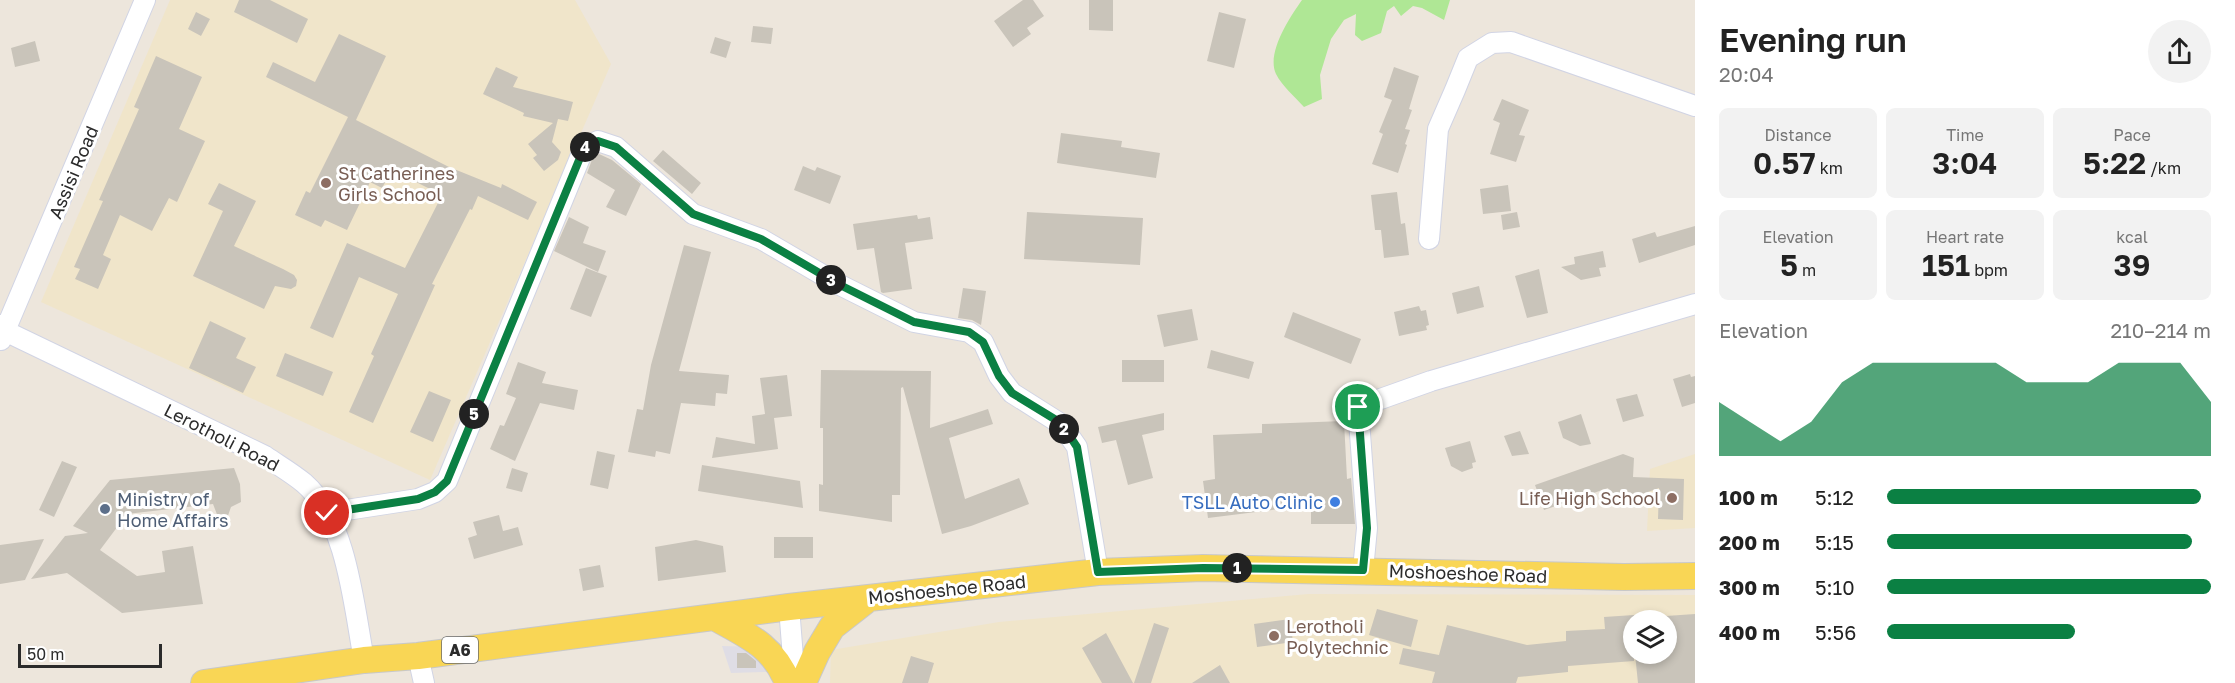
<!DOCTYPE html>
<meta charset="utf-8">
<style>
:root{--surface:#fff;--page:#f2f2f2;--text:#222;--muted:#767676;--accent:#0b8043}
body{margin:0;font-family:"Golos Text",sans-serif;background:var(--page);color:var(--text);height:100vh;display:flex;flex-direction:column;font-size:22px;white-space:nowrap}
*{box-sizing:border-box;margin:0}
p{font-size:20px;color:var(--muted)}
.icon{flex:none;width:33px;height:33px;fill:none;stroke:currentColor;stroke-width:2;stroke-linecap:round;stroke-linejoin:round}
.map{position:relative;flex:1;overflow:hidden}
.details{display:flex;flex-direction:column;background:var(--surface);width:540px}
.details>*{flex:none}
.controls{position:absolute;left:1623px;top:610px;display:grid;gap:12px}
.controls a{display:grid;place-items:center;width:54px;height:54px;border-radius:50%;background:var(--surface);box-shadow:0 3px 9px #0003;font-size:30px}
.scale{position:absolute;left:18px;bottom:15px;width:144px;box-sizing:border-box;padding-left:6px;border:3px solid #2b2b2b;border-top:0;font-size:16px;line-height:21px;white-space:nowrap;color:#2b2b2b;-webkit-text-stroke:4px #fff;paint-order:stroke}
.pin{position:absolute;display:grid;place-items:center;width:51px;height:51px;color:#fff;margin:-26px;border:3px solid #fff;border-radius:50%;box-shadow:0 2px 6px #0007}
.km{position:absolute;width:30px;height:30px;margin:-15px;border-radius:50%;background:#222;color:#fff;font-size:16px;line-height:30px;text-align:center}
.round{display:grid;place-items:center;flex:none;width:63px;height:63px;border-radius:32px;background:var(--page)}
.head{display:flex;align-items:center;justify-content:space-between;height:102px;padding:0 24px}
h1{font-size:33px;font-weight:600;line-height:45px}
.figures{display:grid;grid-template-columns:repeat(3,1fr);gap:9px;height:102px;padding:6px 24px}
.figures div{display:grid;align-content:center;border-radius:9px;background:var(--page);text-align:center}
.figures b{font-size:30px;font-weight:600}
.figures small{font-size:16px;font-weight:400}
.figures p{font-size:16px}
.chart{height:168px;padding:12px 24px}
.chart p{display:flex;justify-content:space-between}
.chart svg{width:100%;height:108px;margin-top:6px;fill:var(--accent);opacity:.7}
ul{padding:0 24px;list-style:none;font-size:20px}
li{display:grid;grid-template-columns:96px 72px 1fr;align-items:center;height:45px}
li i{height:15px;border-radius:8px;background:var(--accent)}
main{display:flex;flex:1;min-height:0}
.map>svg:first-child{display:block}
.industrial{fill:#dfdde5}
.education{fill:#f0e5ca;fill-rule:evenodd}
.green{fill:#afe795}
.building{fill:#c9c4ba}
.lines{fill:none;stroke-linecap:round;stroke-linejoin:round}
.minor-casing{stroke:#d1d4e4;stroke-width:22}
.major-casing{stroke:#c8c8c8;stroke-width:28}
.minor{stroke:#fff;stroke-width:20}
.major{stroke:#f9d655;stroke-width:26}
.route-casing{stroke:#fff;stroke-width:12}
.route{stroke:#0b8043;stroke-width:8}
.education-dot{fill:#8d6e63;stroke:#fff;stroke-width:2}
.shop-dot{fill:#3f7fe0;stroke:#fff;stroke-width:2}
.service-dot{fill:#5c6f8a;stroke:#fff;stroke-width:2}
.labels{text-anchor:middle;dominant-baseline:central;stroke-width:6;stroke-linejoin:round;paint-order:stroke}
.shield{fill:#fff;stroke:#6b6b6b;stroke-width:1.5}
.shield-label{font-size:16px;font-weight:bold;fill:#2b2b2b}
.street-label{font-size:18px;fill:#2b2b2b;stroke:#fff}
.education-label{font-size:18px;fill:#785e54;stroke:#fff;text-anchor:start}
.service-label{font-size:18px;fill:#4e5e75;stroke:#fff;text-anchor:start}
.shop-label{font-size:18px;fill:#366cbe;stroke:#fff;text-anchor:end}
</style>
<main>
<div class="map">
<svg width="1695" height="683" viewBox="0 0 1695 683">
<rect width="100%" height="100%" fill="#ede6dc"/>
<path class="industrial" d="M722,646L757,647L763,652L766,672L731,673Z"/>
<path class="education" d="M170,0H575L611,64L430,480L41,302Z
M1695,454V528L1647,531L1650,469Z
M1308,594L1695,595V683H830L831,650L999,622ZM1634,621H1666V654H1634Z"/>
<path class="green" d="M1302,0H1450L1444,20L1422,8L1413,6L1401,16L1394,6L1387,11L1381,33L1362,41L1355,35L1356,14L1344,20L1331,39L1320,75L1322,99L1304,107C1295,97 1282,86 1276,74C1266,53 1290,17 1302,0Z"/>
<path class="building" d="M239,0H270L308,19L297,43L234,12Z
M1023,0H1033L1044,16L1027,28L1031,34L1013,47L994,21Z
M1089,0H1113V31L1089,30Z
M196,12L210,19L201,36L188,29Z
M1219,12L1246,19L1234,68L1207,61Z
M753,26L773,28L771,44L751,42Z
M339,34L386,56L356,120L449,167L501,188L502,184L537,202L528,220L478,196L472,210L470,209L432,284L435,285L373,423L349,412L374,356L371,354L398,294L359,277L333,338L310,328L347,243L405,268L442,195L392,170L382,188L370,182L347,230L325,220L321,227L295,215L306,191L310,193L348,117L266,77L273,62L315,82Z
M715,37L731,42L726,58L710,53Z
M35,41L40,61L15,67L11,48Z
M156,56L202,77L179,129L205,141L177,202L169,198L152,231L120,215L103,255L111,259L98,289L75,279L80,269L74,267L103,201L99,200L139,109L134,107Z
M496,67L518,77L513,87L573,102L568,121L558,119L552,142L561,152L558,160L544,171L533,158L537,155L528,144L553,123L523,116L524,113L483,94Z
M1394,67L1419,76L1409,109L1412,110L1405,129L1410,130L1405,144L1407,145L1398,173L1372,164L1383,134L1379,132L1392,100L1384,97Z
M1502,99L1529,110L1519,135L1525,136L1516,162L1490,154L1500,123L1493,120Z
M1061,133L1122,141L1121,147L1160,153L1156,178L1057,163Z
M663,150L701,183L692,194L653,161Z
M599,154L612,160L641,184L626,216L606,207L615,190L587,173L593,157Z
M803,166L815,171L817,167L841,176L830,204L794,190Z
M219,183L256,201L234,246L283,269L294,275L297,280L296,286L291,289L275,286L264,309L193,276L223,211L208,204Z
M1508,185L1511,211L1483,214L1480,189Z
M1397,192L1401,224L1405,223L1409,255L1384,258L1381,230H1375L1371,195Z
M1027,212L1143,218L1140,265L1024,259Z
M1517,212L1520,227L1503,230L1501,215Z
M917,215L918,219L930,217L933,239L905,243L912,289L883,293L881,292L874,248L857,250L853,224Z
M569,217L589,227L583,243L606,251L598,272L554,251Z
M1695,226V245L1639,263L1632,239L1655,232L1657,237Z
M684,245L711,252L679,371L729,375L727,394L716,393L715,406L681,403L670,454L656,451L655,457L628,452L637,409L643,410L651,365Z
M1603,251L1606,267L1599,268L1601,276L1581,280L1561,267L1575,264L1574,257Z
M586,268L607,276L591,317L570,309Z
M1539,269L1548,313L1527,318L1515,276Z
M1479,286L1484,307L1457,314L1452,293Z
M963,288L986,291L981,325L972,320L958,318Z
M1419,306L1421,311L1426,310L1429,325L1426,326L1427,330L1399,336L1394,312Z
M1192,309L1198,340L1164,347L1157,315Z
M1293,312L1361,339L1351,364L1284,337Z
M210,321L246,338L236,358L256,367L243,393L189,368Z
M1211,350L1254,362L1249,379L1207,368Z
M285,353L333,372L323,396L276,376Z
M1122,360H1164V382H1122Z
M518,362L546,372L542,383L578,390L574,410L540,403L515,461L490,449L500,425L504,426L516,398L506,394Z
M821,370L931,371L930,428L988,409L993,424L949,438L965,499L1019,478L1029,504L971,526L942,534L903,387L901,388L900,495H892V522L819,511V484L823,485V428H820Z
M1690,374L1691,377L1695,376V403L1682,407L1673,379Z
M787,375L792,416L774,418L778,449L712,458L716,437L755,444L752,416L765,414L760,378Z
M429,391L451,400L433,442L410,432Z
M1637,394L1644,416L1623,422L1616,399Z
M1164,413V430L1142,435L1153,478L1128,485L1116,440L1102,443L1098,427Z
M1581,414L1591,444L1580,446L1563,438L1558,422Z
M1344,421L1347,479L1351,478L1355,524H1311V505L1208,518L1203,481L1215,479L1213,435L1262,433V424Z
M1520,431L1529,454L1512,456L1504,436Z
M1470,441L1476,462L1472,463L1473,468L1462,472L1451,466L1445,448Z
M597,451L615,455L608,489L590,485Z
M1623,454L1634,458L1633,477L1684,479L1683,520L1658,519L1659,488L1614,504L1608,488L1544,510L1535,485Z
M62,461L77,467L54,517L39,510Z
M702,465L800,481L803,508L698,491Z
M234,468L240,484L241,502L231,507L223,530L213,504L127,514L100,550L137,576L165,572L162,551L193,546L203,604L122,613L67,573L31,579L65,536L88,533L73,526L110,480Z
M512,468L528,473L522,492L506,488Z
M499,515L503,531L518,527L523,545L474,559L468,538L477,535L473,522Z
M774,537H813V558H774Z
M44,539L25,580L0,584V545Z
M696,540L723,546L726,572L658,581L655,547Z
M600,565L604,587L583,591L579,569Z
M1377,609L1418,620L1411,647L1369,635Z
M1695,614V683H1638L1635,654H1666V616Z
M1634,615V661L1568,666V672L1518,677L1516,683H1432L1435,672L1399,664L1403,648L1439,655L1447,625L1527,645L1566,641V631L1605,629L1604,617Z
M1290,619L1293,642L1257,647L1254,624Z
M1154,623L1169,628L1151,683H1134Z
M1106,633L1133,683H1102L1082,648Z
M737,653H746L750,656L756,661V668H737Z
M911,656L934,663L928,683H902Z
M1220,665L1230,683H1192Z"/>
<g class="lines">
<defs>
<path id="minor" d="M1429,239L1438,129L1455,90L1468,58L1492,43L1511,42L1695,106
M0,325L5,331L265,456C278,465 292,473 304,483C347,520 354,607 364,660
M1,340L145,0
M327,513L418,499L435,492L447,481L584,148L598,141L616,147L693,214L761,239L840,285L914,322L969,332L983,342L999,376L1012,393L1061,424L1077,447L1098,572
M1363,570L1367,528L1358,407L1431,381L1695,304
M789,607L795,683
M418,656L424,683"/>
<path id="major" d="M716,618C749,636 774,647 788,683
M204,683L364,660L418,656L789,607L1098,572L1203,568L1624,577L1695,576
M803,683L817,652L832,627L869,598"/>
</defs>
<use href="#minor" class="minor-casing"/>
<use href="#major" class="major-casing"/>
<use href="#minor" class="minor"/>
<use href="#major" class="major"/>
</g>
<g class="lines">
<defs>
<path id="route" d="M327,513L418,499L435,492L447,481L584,148L598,141L616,147L693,214L761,239L840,285L914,322L969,332L983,342L999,376L1012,393L1061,423L1077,447L1098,572L1203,568L1363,570L1367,528L1358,407"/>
</defs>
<use href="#route" class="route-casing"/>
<use href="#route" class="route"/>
</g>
<g class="education-dot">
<circle cx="326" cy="183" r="6"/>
<circle cx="1672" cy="498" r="6"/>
<circle cx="1274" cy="636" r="6"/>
</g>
<circle class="shop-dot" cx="1335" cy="502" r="6"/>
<circle class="service-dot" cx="105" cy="509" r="6"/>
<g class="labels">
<rect class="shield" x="442" y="637" width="36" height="26" rx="4.5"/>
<g class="shield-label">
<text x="460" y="650">A6</text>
</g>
<g class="street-label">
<text transform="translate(73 172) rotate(-67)">Assisi Road</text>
<text transform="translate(222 437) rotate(27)">Lerotholi Road</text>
<text transform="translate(1468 573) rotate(2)">Moshoeshoe Road</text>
<text transform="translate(947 589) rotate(-6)">Moshoeshoe Road</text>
</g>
<g class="education-label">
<text x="338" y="173">St Catherines<tspan x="338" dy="21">Girls School</tspan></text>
<text x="1660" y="498" text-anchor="end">Life High School</text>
<text x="1286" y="626">Lerotholi<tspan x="1286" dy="21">Polytechnic</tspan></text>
</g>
<g class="service-label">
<text x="117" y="499">Ministry of<tspan x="117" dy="21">Home Affairs</tspan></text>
</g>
<g class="shop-label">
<text x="1323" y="502">TSLL Auto Clinic</text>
</g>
</g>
</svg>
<div class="controls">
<a><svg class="icon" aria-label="layers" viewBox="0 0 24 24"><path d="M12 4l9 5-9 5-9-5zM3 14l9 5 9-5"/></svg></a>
</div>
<div class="scale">50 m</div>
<div class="pin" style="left:1358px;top:407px;background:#1e9e55"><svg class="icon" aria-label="arrive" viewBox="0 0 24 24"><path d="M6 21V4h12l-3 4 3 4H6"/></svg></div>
<div class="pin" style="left:327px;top:513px;background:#d93025"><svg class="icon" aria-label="check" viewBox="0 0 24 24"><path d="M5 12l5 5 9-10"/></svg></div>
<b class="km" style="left:1237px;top:568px">1</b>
<b class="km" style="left:1064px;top:429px">2</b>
<b class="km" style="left:831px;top:280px">3</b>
<b class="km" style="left:585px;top:147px">4</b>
<b class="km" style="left:474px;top:414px">5</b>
</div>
<section class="details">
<div class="head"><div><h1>Evening run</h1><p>20:04</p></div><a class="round"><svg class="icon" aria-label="share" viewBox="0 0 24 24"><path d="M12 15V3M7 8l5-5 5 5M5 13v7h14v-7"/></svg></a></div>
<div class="figures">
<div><p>Distance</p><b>0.57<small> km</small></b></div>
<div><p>Time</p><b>3:04</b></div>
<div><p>Pace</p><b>5:22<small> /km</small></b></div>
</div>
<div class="figures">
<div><p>Elevation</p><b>5<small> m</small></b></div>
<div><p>Heart rate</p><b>151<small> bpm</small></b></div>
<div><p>kcal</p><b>39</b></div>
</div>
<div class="chart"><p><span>Elevation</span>210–214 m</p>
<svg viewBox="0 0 160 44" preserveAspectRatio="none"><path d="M0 44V22L10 30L20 38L30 30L40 14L50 6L60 6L70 6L80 6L90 6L100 14L110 14L120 14L130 6L140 6L150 6L160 22V44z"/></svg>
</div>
<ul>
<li><b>100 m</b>5:12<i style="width:97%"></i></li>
<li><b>200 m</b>5:15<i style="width:94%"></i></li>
<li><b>300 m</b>5:10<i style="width:100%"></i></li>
<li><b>400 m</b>5:56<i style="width:58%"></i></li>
</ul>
</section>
</main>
